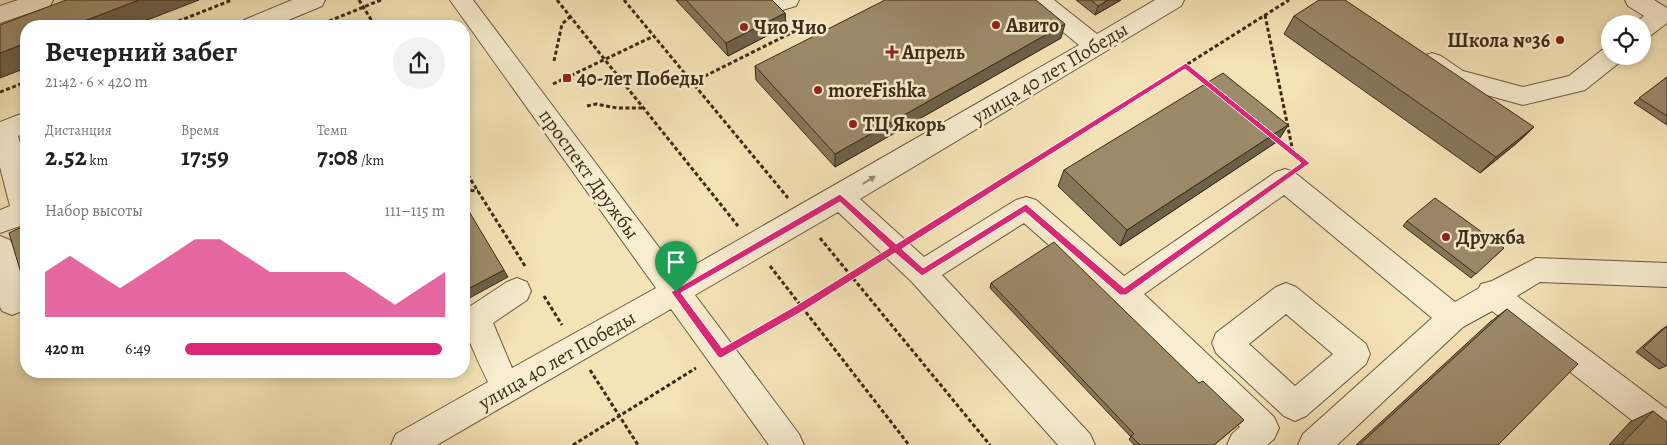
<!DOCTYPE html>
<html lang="ru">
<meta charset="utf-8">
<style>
:root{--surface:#fff;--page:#f2f2f2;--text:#222;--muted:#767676;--accent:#db2777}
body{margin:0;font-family:Alegreya,serif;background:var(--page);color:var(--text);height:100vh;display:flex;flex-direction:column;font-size:19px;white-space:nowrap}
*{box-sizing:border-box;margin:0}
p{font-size:16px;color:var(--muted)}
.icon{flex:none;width:28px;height:28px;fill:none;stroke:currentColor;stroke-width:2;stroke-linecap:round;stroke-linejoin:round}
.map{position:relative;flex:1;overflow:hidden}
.details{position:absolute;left:20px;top:20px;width:450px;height:358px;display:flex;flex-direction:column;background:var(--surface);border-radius:20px;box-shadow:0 2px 8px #0003}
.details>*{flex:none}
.controls{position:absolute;left:1601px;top:15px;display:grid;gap:10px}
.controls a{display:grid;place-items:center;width:50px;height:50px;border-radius:50%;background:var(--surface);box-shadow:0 2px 8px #0003;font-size:25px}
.pin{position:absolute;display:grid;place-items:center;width:42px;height:42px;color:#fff;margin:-51px -21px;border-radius:50% 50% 50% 0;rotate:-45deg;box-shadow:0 0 5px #0007}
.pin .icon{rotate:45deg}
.round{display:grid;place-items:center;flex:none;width:52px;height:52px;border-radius:26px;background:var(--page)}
.overview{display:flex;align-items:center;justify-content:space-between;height:85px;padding:0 25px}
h1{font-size:28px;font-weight:700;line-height:38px}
.metrics{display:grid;grid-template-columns:repeat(3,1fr);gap:8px;height:85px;padding:5px 25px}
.metrics div{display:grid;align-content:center}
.metrics b{font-size:25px;font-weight:700}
.metrics small{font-size:14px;font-weight:400}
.metrics p{font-size:14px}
.chart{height:140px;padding:10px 25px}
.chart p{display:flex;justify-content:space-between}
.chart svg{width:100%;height:90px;margin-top:5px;fill:var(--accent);opacity:.7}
ul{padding:0 25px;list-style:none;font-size:16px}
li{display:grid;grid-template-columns:80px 60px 1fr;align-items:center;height:38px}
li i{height:12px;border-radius:6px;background:var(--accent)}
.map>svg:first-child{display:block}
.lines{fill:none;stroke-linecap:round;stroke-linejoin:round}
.minor-casing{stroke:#6b583e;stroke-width:2}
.path{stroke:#3d2a15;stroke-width:3;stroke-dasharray:4 2.5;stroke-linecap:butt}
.minor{fill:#f8edd0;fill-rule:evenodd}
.wall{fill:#86775a;stroke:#3d2a15}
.shaded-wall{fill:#6d614a;stroke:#3d2a15}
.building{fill:#9c8a69;stroke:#3d2a15}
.oneway{fill:#9a8c72}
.route{fill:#db2777;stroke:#fff;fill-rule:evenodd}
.poi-dot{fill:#8f2418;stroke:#f8edd0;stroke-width:2}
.labels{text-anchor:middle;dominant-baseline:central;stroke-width:5;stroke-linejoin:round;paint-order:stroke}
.poi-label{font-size:20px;font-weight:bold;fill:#3d2a15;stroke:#f8edd0;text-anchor:start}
.street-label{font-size:20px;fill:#3d2a15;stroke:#f8edd0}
</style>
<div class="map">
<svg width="1667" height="445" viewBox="0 0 1667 445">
<rect width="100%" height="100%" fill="#f4e3b7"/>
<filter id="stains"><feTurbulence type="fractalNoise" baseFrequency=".004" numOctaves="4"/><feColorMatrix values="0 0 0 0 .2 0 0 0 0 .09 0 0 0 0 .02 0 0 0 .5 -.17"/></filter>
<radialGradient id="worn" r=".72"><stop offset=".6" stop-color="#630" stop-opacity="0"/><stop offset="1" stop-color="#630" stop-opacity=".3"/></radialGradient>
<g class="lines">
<defs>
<path id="minor" d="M18,0H53L50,6L0,23V6Z
M292,0H325L322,6L274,26H240L244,20Z
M450,0H473L679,274L1079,45L1031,6L1028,0H1054L1097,34L1155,0H1184L1181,6L860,199L924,257L1016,200L1026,197L1036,200L1124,276L1276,172L1285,169L1294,172L1455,302L1479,288L1481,284L1492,281L1536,258L1667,263V287L1540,282L1517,296L1667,409V443L1656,439L1492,311L1463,327L1337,445H1298L1303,434L1432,318L1284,195L1144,294L1274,417L1279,428L1274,439L1267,445H1227L1232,434L1240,427L1113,302L1024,223L942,275L1090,434L1095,445H1058L912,282L838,212L695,295L799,434L804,445H769L671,309L437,445H391L396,434L488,382C481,366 458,325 466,309L507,282L517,278L527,282L531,291L527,300L493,323L512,368L656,288Z
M769,0H799L796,6L779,11L771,9L767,3Z
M1625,0H1654L1667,8V23L1650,36L1642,38V24H1634L1644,16L1628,6Z
M1610,48V56H1623L1620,62L1585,90L1523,105L1446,84L1423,68L1420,62L1423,56L1432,53L1441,56L1463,71L1523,87L1569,76L1602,50Z
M26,112V133L18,136L26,167V224L0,233V210L10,206L0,167V122Z
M0,236L10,240C18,255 29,296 22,311L12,315L2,311L0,307Z
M1286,283L1296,287L1366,344L1370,354L1366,364L1306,416L1295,421L1284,416L1216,353L1212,343L1216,333L1276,287ZM1286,314L1333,354L1295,386L1249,344Z"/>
</defs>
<use href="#minor" class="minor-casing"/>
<path class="path" d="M359,0L375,26
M557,0L738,226
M624,0L788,198
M1265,15L1293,152
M166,26L232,0
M317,26L381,0
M554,61L562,24L570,17
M1186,65L1208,84
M693,82L803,27L796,20
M553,84L654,36
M0,92L26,82
M587,106L596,104L617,108H642
M1275,138L1300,158
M464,169L525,266
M464,190L478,191
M918,234L1289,0
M820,238L990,445
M770,266L909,445
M544,296L562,325
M745,340L872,263
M590,370L638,445
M573,445L696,368"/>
<use href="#minor" class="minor"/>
</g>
<path class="wall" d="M676,0H772L785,13L786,26L728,56Z
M1076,0H1121L1095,15Z
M1294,16L1534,127L1517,143L1480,173L1284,34Z
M1061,38L835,167L756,80L755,66Z
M1667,77V125L1634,103Z
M1288,125L1278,141L1120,246L1058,186L1064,170Z
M1407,221L1504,248L1471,278L1403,226Z
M991,283L1199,383L1244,420L1214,445H1134L1129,439L1131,437L990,288Z
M1507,309L1498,445H1356L1490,322Z
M1667,326L1666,366L1659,369L1636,352L1661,330Z
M1653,411L1667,445H1609L1630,422Z"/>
<path class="shaded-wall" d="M139,0H199L132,26H71Z
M1108,0H1121L1095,15L1098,6Z
M785,13L786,26L728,56L726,43Z
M1065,24L1061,38L835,167V154Z
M26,43V68L0,78V53Z
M1288,125L1278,141L1120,246L1127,230Z
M1534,127L1517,143L1480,173L1496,157Z
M504,270L508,277L464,301V291Z"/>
<path class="building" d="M66,0H139L71,26H26V43L0,53V25Z
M686,0H772L785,13L726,43Z
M885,0H1036L1065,24L835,154L755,66Z
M1091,0H1108L1098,6Z
M1319,0H1345L1534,127L1496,157L1294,16Z
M1223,73L1288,125L1127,230L1064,170Z
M1667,77V116L1639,98Z
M1435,198L1504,248L1476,274L1407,221Z
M464,203L504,270L464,291Z
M26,225V290L9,233Z
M1054,242L1199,383L1203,381L1244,420L1214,445H1140L1131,436L1134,434L991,283Z
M1507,309L1578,364L1498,445H1359Z
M1667,326V364L1666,366L1643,348Z
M1653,411L1667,422V445H1621Z"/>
<defs><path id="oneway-solid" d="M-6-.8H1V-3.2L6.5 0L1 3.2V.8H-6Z" transform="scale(1.25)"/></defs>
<use class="oneway" href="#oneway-solid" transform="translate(869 180) rotate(-31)"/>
<path class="route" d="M1186,63L1310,163L1126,295H1120L1025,212L922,276L895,253L803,311L721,358L718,357L671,292L840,194L896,244ZM1185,69L1301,163L1124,288L1026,204L923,268L902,249ZM840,202L889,248L797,305L722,348L681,293Z"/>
<g class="poi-dot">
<circle cx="996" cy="25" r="5"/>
<circle cx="744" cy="27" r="5"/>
<circle cx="1560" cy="40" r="5"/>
<path d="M889.5 44.5h5v5h5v5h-5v5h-5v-5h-5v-5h5z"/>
<rect x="562" y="73" width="10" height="10" rx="2.5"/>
<circle cx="818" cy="90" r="5"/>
<circle cx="853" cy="124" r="5"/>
<circle cx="1446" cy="237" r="5"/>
</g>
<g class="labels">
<g class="poi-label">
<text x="1006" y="25">Авито</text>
<text x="754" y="27">Чио Чио</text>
<text x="1550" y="40" text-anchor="end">Школа №36</text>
<text x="902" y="52">Апрель</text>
<text x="577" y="78">40-лет Победы</text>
<text x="828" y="90">moreFishka</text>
<text x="863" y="124">ТЦ Якорь</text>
<text x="1456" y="237">Дружба</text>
</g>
<g class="street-label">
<text transform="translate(1050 73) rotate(-31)">улица 40 лет Победы</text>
<text transform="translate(589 174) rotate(54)">проспект Дружбы</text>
<text transform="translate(557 360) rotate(-30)">улица 40 лет Победы</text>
</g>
</g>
<rect width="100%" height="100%" filter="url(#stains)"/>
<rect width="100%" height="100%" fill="url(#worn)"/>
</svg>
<div class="controls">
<a><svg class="icon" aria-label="locate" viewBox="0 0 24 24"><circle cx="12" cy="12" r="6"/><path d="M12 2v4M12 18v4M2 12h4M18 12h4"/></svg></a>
</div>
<div class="pin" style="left:676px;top:292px;background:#1e9e55"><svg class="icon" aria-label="arrive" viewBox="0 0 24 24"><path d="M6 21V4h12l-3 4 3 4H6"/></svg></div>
<section class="details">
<div class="overview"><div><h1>Вечерний забег</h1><p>21:42 · 6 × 420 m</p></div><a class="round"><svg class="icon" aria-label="share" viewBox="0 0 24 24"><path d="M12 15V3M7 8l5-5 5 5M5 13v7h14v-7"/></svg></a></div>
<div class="metrics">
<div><p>Дистанция</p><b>2.52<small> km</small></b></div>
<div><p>Время</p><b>17:59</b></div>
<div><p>Темп</p><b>7:08<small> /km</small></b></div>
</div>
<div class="chart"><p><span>Набор высоты</span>111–115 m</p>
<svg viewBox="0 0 160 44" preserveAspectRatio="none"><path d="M0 44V22L10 14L20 22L30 30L40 22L50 14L60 6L70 6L80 14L90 22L100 22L110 22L120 22L130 30L140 38L150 30L160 22V44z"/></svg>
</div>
<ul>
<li><b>420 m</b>6:49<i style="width:99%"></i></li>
</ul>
</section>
</div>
